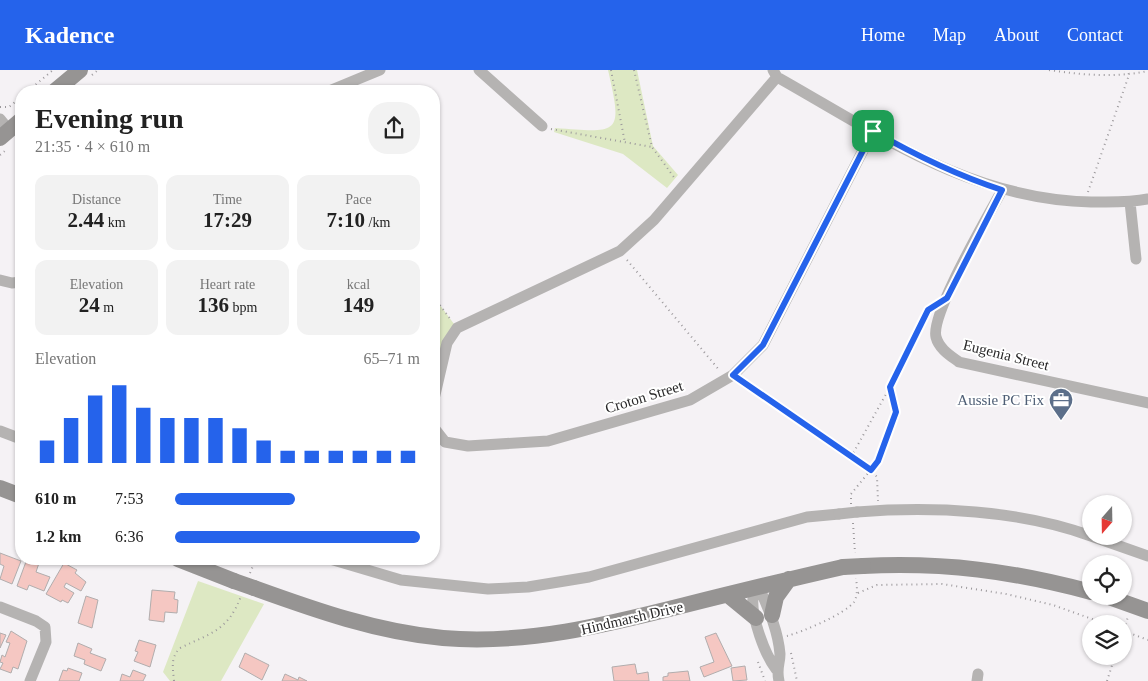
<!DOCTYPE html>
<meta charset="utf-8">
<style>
:root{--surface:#fff;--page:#f2f2f2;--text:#222;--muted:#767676;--accent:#2563eb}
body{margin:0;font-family:Georgia,serif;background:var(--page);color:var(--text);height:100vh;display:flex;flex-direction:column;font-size:19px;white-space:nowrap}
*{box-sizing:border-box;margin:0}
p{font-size:16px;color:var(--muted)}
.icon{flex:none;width:28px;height:28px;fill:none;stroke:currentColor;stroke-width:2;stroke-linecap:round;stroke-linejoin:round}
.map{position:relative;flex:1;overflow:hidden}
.sheet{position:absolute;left:15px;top:15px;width:425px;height:480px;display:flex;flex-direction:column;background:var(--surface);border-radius:20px;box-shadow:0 1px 4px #0004}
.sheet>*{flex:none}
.needle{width:32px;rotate:200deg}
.fabs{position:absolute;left:1082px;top:425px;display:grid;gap:10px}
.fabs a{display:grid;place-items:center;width:50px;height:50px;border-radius:50%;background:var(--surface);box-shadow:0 1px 4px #0004;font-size:25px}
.pin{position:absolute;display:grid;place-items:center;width:42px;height:42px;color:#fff;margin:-21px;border-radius:10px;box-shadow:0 2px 8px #0006}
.round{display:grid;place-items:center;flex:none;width:52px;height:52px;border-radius:20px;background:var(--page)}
.head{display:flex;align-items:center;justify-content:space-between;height:85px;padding:0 20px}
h1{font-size:28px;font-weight:800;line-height:38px}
.figures{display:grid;grid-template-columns:repeat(3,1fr);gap:8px;height:85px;padding:5px 20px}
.figures div{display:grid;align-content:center;border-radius:12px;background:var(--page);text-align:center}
.figures b{font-size:21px;font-weight:800}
.figures small{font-size:14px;font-weight:400}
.figures p{font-size:14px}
.chart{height:140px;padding:10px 20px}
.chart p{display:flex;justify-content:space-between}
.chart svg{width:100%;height:90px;margin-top:5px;stroke:var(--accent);stroke-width:6}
ul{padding:0 20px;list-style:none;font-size:16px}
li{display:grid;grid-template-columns:80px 60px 1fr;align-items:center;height:38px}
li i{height:12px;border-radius:6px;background:var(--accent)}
header{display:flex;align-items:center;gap:30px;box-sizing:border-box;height:70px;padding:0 25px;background:var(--accent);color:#fff}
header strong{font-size:24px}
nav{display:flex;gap:28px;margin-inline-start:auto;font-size:18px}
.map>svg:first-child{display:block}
.green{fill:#dde8c3}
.building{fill:#f5c7c2;stroke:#b1adad}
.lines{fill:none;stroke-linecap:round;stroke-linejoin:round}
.path{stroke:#9c999c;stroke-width:2;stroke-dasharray:1 4;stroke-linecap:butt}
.street{stroke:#b5b3b2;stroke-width:11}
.secondary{stroke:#969493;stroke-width:16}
.street-bridge{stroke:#b5b3b2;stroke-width:11}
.secondary-bridge{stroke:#969493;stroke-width:16}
.route-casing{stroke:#fff;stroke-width:10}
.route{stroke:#2563eb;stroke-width:6}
.labels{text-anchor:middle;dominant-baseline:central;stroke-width:4;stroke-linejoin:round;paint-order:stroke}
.street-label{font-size:15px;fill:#292829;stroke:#fff}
.service-label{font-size:15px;fill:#4e5e75;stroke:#fff;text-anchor:end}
</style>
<header>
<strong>Kadence</strong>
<nav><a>Home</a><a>Map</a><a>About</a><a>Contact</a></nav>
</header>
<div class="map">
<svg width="1148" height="611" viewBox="0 0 1148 611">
<rect width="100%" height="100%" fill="#f5f2f5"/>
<path class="green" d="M608,0H637L653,76L678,105L667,118L623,84L554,62L555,58C620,63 623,65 608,0Z
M434,227L457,258L434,329Z
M198,511L264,534L221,611H170L163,602Z"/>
<path class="building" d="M0,483L21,491L12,514L0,509L4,496L0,494Z
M27,489L40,490L36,502L50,507L44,521L29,515L27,520L17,516Z
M64,493L77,500L75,503L86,512L81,521L66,513L64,517L74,523L68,533L62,530L61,532L46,524Z
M152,520L175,522L174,529L178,530L177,543L165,542L164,552L149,550Z
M86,526L98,530L92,558L78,553Z
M11,561L27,571L18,599L13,597L11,603L0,599L3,593L0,592L2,585L5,587L10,573L6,572Z
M0,563L6,565L0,578Z
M716,563L732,596L704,607L700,597L714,592L705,567Z
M139,570L156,575L150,597L134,591L138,582L135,581Z
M78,573L92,579L90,583L106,589L101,601L84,594L85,590L74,586Z
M245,583L269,595L262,610L239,597Z
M635,594L637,604L648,602L649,611H614L612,597Z
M745,596L747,610L733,611L731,598Z
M68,598L82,603L79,611H59L63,600L67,601Z
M133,600L146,605L143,611H120L122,604L130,607Z
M688,601L690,611H663V607L668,606V603Z
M285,604L298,610L299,607L307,611H282Z"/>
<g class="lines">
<path class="path" d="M611,0L625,73
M634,0L652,77L676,110
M1049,0C1083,5 1114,8 1148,1
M92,5L98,0
M28,21L53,0
M0,37H9L21,27
M551,59L652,77
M0,85L6,80
M1088,122L1129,5L1128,0
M627,190L720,301
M434,227L451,250
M741,311L871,400L877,407L878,431
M851,387L890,317
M851,434V424L878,391L896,343L890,317L930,239
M853,453L855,483
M250,503L256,489
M858,523L877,515L942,514L1006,524L1053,535L1106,554
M1124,559L1128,547
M1124,561L1148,570
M787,566C802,562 845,544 854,532C858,525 857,516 856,508
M791,583L797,611
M758,592L765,611
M174,611C173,598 170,588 180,578C211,563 228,561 241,526
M1107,611L1115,586"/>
<path class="street" d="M479,0L542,56
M773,0L777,7C880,65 969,129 1091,132C1111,132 1129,133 1148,129
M321,21H329L380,0
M0,49L9,60
M1002,120C989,145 930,244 936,267C939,279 951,286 959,292L1148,333
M1130,132L1136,189
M0,210L12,213L21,212
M434,329L447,273L457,258L620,181L654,150L777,7
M434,358L445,372L468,376L548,371L690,330L733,305L763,275L873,61
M0,361L21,369
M857,442C932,436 1020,440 1091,466
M1091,466L1148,486
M330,489L401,510L488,519L528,517L589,507L807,447L839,444
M759,517C768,538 778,560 780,584C780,594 776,598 779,611
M759,517C757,520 754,524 753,528C751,547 765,585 776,599
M0,537L36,551L45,557L46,572L30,611
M977,611L978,604"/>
<path class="secondary" d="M55,21L80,0
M0,68L21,50
M0,418L21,426
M178,489L234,511
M863,496C945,492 1012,501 1091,522
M254,518C315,540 377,562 443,568C526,575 606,555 685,535C737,522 790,509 843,497
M728,525L756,548
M1106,526L1148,541
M772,545L776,527L789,509"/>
<path class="street-bridge" d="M839,444L857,442"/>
<path class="secondary-bridge" d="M843,497L863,496
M234,511L254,518"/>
</g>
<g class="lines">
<defs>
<path id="route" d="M873,61C915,85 956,105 1002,120L947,228L928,240L890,317L896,342L878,391L871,400L733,305L763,275Z"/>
</defs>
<use href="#route" class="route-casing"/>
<use href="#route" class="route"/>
</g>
<defs>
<symbol id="office-pin" viewBox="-11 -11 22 30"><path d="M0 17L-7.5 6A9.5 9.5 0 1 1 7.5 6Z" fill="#5c6f8a" stroke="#fff"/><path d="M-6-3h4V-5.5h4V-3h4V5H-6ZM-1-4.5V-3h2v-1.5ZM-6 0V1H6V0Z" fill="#fff"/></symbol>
</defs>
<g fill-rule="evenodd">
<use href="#office-pin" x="1047" y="316" width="28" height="38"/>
</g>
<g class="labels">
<g class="street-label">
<text transform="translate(1006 285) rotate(14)">Eugenia Street</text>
<text transform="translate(644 327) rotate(-17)">Croton Street</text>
<text transform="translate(632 548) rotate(-13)">Hindmarsh Drive</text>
</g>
<g class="service-label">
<text x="1044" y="330">Aussie PC Fix</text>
</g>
</g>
</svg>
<div class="fabs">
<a><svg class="needle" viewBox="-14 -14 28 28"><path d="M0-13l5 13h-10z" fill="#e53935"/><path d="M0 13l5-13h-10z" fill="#767676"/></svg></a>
<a><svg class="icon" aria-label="locate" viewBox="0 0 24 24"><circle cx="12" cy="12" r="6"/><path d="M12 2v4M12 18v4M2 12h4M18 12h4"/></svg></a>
<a><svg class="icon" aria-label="layers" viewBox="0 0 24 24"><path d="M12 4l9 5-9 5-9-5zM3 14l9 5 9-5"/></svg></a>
</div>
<div class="pin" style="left:873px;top:61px;background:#1e9e55"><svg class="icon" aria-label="arrive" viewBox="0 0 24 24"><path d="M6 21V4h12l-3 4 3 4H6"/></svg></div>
<section class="sheet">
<div class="head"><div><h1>Evening run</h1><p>21:35 · 4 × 610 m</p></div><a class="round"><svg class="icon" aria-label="share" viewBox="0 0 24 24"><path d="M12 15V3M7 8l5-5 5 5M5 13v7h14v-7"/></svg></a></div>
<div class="figures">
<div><p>Distance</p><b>2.44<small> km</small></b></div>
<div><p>Time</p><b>17:29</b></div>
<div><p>Pace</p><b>7:10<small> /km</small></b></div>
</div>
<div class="figures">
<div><p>Elevation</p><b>24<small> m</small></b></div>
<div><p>Heart rate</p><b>136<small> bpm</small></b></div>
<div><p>kcal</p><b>149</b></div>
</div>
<div class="chart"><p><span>Elevation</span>65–71 m</p>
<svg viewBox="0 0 160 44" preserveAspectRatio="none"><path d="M5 44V33M15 44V22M25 44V11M35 44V6M45 44V17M55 44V22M65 44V22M75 44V22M85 44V27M95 44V33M105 44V38M115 44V38M125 44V38M135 44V38M145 44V38M155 44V38"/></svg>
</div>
<ul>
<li><b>610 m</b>7:53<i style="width:49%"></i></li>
<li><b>1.2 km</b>6:36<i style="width:100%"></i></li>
</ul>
</section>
</div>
